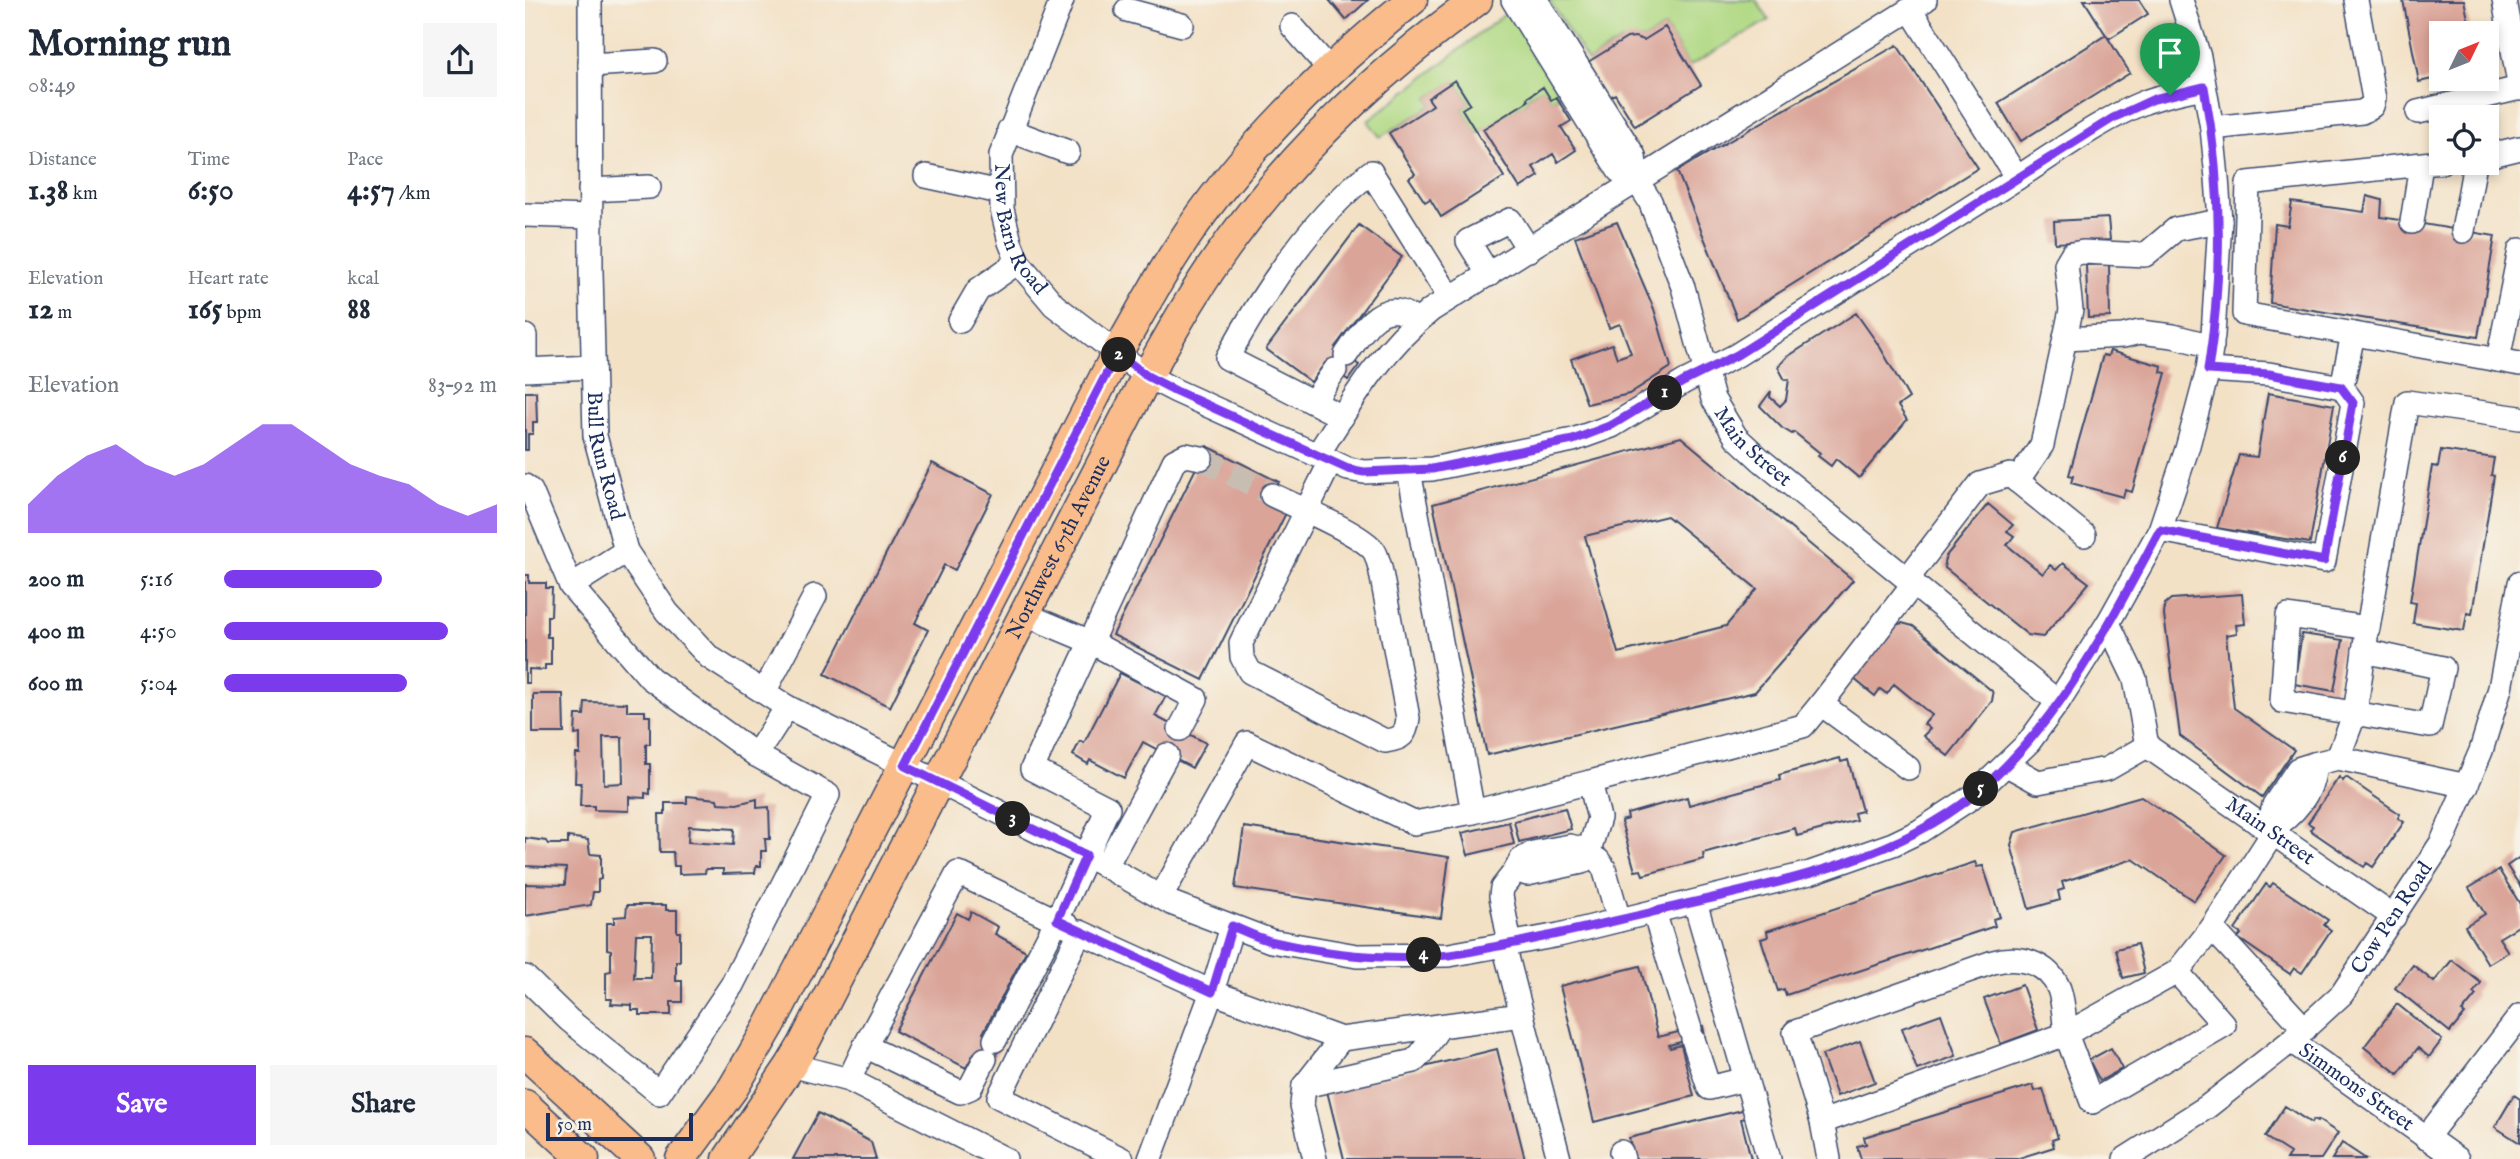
<!DOCTYPE html>
<meta charset="utf-8">
<style>
:root{--surface:#fff;--page:#f6f6f7;--text:#1f2937;--muted:#747a83;--accent:#7c3aed}
body{margin:0;font-family:"IM FELL English",serif;background:var(--page);color:var(--text);height:100vh;display:flex;flex-direction:column;font-size:26px;white-space:nowrap}
*{box-sizing:border-box;margin:0}
p{font-size:23px;color:var(--muted)}
.icon{flex:none;width:38px;height:38px;fill:none;stroke:currentColor;stroke-width:2;stroke-linecap:round;stroke-linejoin:round}
.map{position:relative;flex:1;overflow:hidden}
.details{display:flex;flex-direction:column;background:var(--surface);width:525px}
.details>*{flex:none}
.needle{width:46px;rotate:47deg}
.controls{position:absolute;left:1904px;top:21px;display:grid;gap:14px}
.controls a{display:grid;place-items:center;width:70px;height:70px;border-radius:0px;background:var(--surface);box-shadow:0 4px 10px #0003;font-size:35px}
.scale{position:absolute;left:21px;bottom:18px;width:147px;box-sizing:border-box;padding-left:7px;border:4px solid #1b2f5e;border-top:0;font-size:19px;line-height:24px;white-space:nowrap;color:#1b2f5e;-webkit-text-stroke:5px #f7f3e8;paint-order:stroke}
.pin{position:absolute;display:grid;place-items:center;width:60px;height:60px;color:#fff;margin:-72px -30px;border-radius:50% 50% 50% 0;rotate:-45deg;box-shadow:0 0 7px #0007}
.pin .icon{rotate:45deg}
.km{position:absolute;width:35px;height:35px;margin:-18px;border-radius:50%;background:#222;color:#fff;font-size:19px;line-height:35px;text-align:center}
.round{display:grid;place-items:center;flex:none;width:74px;height:74px;border-radius:0px;background:var(--page)}
.overview{display:flex;align-items:center;justify-content:space-between;height:119px;padding:0 28px}
h1{font-size:38px;font-weight:700;line-height:52px}
.stats{display:grid;grid-template-columns:repeat(3,1fr);gap:10px;height:119px;padding:7px 28px}
.stats div{display:grid;align-content:center}
.stats b{font-size:30px;font-weight:700}
.stats small{font-size:19px;font-weight:400}
.stats p{font-size:19px}
.chart{height:196px;padding:14px 28px}
.chart p{display:flex;justify-content:space-between}
.chart svg{width:100%;height:126px;margin-top:7px;fill:var(--accent);opacity:.7}
.button{display:flex;gap:14px;margin-top:auto;padding:14px 28px}
.button a{flex:1;height:80px;border-radius:0px;background:var(--accent);color:#fff;font-size:28px;font-weight:700;line-height:80px;text-align:center}
.button a+a{background:var(--page);color:var(--text)}
ul{padding:0 28px;list-style:none;font-size:23px}
li{display:grid;grid-template-columns:112px 84px 1fr;align-items:center;height:52px}
li i{height:18px;border-radius:9px;background:var(--accent)}
main{display:flex;flex:1;min-height:0}
.map>svg:first-child{display:block}
.green{fill:#b0d984;stroke:#668471;stroke-width:2}
.building{fill:#daa499;fill-rule:evenodd}
.lines{fill:none;stroke-linecap:round;stroke-linejoin:round}
.minor-tunnel{stroke:#c8bdb1;stroke-width:23;stroke-dasharray:23 11;stroke-linecap:butt}
.minor-casing{stroke:#3b4a6e;stroke-width:26}
.major-casing{stroke:#3b4a6e;stroke-width:33}
.minor{stroke:#fff;stroke-width:23}
.major{stroke:#f9bc8a;stroke-width:30}
.route-casing{stroke:#fff;stroke-width:14}
.route{stroke:#7c3aed;stroke-width:9}
.labels{text-anchor:middle;dominant-baseline:central;stroke-width:5;stroke-linejoin:round;paint-order:stroke}
.street-label{font-size:21px;fill:#1b2f5e;stroke:#f7f3e8}
</style>
<main>
<section class="details">
<div class="overview"><div><h1>Morning run</h1><p>08:49</p></div><a class="round"><svg class="icon" aria-label="share" viewBox="0 0 24 24"><path d="M12 15V3M7 8l5-5 5 5M5 13v7h14v-7"/></svg></a></div>
<div class="stats">
<div><p>Distance</p><b>1.38<small> km</small></b></div>
<div><p>Time</p><b>6:50</b></div>
<div><p>Pace</p><b>4:57<small> /km</small></b></div>
</div>
<div class="stats">
<div><p>Elevation</p><b>12<small> m</small></b></div>
<div><p>Heart rate</p><b>165<small> bpm</small></b></div>
<div><p>kcal</p><b>88</b></div>
</div>
<div class="chart"><p><span>Elevation</span>83–92 m</p>
<svg viewBox="0 0 160 44" preserveAspectRatio="none"><path d="M0 44V34L10 24L20 17L30 13L40 20L50 24L60 20L70 13L80 6L90 6L100 13L110 20L120 24L130 27L140 34L150 38L160 34V44z"/></svg>
</div>
<ul>
<li><b>200 m</b>5:16<i style="width:58%"></i></li>
<li><b>400 m</b>4:50<i style="width:82%"></i></li>
<li><b>600 m</b>5:04<i style="width:67%"></i></li>
</ul>
<div class="button"><a>Save</a><a>Share</a></div>
</section>
<div class="map">
<svg width="1995" height="1159" viewBox="0 0 1995 1159">
<rect width="100%" height="100%" fill="#f7f3e8"/>
<filter id="ink" filterUnits="userSpaceOnUse"><feTurbulence type="fractalNoise" baseFrequency=".0143" numOctaves="2"/><feDisplacementMap in="SourceGraphic" scale="14" xChannelSelector="R" yChannelSelector="G"/><feConvolveMatrix kernelMatrix="1 2 1 2 8 2 1 2 1" color-interpolation-filters="sRGB"/></filter>
<filter id="wash" filterUnits="userSpaceOnUse"><feTurbulence type="fractalNoise" baseFrequency=".00686" numOctaves="4" result="noise"/><feDisplacementMap in="SourceGraphic" scale="28" xChannelSelector="R" yChannelSelector="G"/><feGaussianBlur stdDeviation="1.57" result="paint"/><feColorMatrix in="noise" values="0 0 0 0 0 0 0 0 0 0 0 0 0 0 0 0 0 1.4 0 .05"/><feComposite in="paint" operator="in"/></filter>
<g filter="url(#wash)">
<rect width="100%" height="100%" fill="#f3e1c6"/>
<path class="green" d="M1024,0H1231L1244,20L1164,66L1140,27L1119,40C1099,33 1080,52 1063,62Z
M980,14L993,24L1036,95L1026,100L1017,88L1002,97L1003,101L952,134L937,109L945,104L930,81L903,98L908,105L855,137L843,121Z"/>
<g id="blocks">
<path class="building" d="M804,0H843L821,20Z
M1559,0H1614L1623,14L1585,38L1581,35Z
M1878,0H1939L1946,33H1916V77L1894,82Z
M1140,27L1176,85L1110,126L1090,94L1085,97L1063,62L1102,38L1110,37L1119,40Z
M1581,35L1605,73L1496,141L1473,103Z
M1372,45L1453,168L1212,319L1152,171Z
M930,80L945,104L937,109L979,177L916,217L905,199L900,202L884,178L890,174L864,133L908,105L903,98Z
M1018,87L1026,100L1031,97L1046,121L1036,127L1051,150L1033,162L1028,154L1008,167L1014,176L995,188L958,129L1003,101L1002,98Z
M1842,196L1857,200L1856,217L1970,236L1953,337L1745,303L1750,224L1763,226L1767,202L1839,212Z
M1583,218L1585,240L1530,243L1529,221Z
M1092,222L1129,309L1146,367L1104,394L1062,404L1046,359L1087,344L1092,358L1106,353L1095,324L1084,328L1050,237Z
M834,225L877,257L810,347L834,365L823,380L800,363L786,382L741,349Z
M1584,264L1585,317L1563,318L1561,265Z
M1331,313L1355,347L1384,398L1373,406L1382,420L1334,478L1311,459L1306,466L1293,456L1295,453L1269,432L1267,434L1257,428L1235,406L1246,391L1245,397L1255,406L1261,400L1264,379L1260,380L1253,367L1262,357Z
M1585,351L1637,366L1636,372L1641,373L1607,492L1600,490L1598,497L1546,483L1548,476L1544,475L1578,355L1583,356Z
M0,392H11L12,422H8V434H3V450H0Z
M1743,393L1809,405L1785,543L1692,528L1714,455L1732,457Z
M1156,437L1328,580L1230,692L962,755L908,504ZM1142,516L1232,589L1201,626L1093,653L1060,536Z
M682,446L754,482L742,504L761,513L678,680L588,635Z
M1916,450L1969,458L1966,475L1969,476L1947,614L1942,613L1939,631L1888,623L1891,603L1885,602L1907,466L1913,467Z
M407,463L468,494L430,570L419,565L390,623L403,630L365,707L300,674Z
M1463,504L1488,525L1482,531L1489,536L1482,545L1518,574L1525,565L1531,570L1538,563L1564,583L1518,637L1503,635L1420,568L1419,562L1421,556Z
M0,575H4V583H21V588H27L26,616H22V637H26V665H20V670L4,669V683H0Z
M1717,594L1720,624L1711,625L1712,633L1701,635L1709,708L1769,750L1737,797L1655,736L1639,615L1640,604L1646,599Z
M1377,623L1388,626L1467,691L1468,695L1467,701L1423,756L1398,736L1405,729L1399,724L1407,715L1369,684L1362,694L1355,689L1350,696L1328,678L1368,626Z
M1777,634L1818,640L1809,691L1769,684Z
M595,673L641,696L630,716L681,743L667,768L618,742L599,778L565,760L563,764L548,755L555,741L559,743Z
M8,694H38L39,733H8Z
M60,702L102,703V711H120V716H125V744H121V764H125V794L120,793V798L104,797V811L69,810V806H55L56,783H50L51,754H55V734L50,735L51,715H59ZM78,737H97L98,783L79,784Z
M1315,758L1316,762L1323,760L1337,811L1329,813L1331,820L1272,836L1270,828L1178,853L1179,859L1118,875L1116,870L1110,871L1096,821L1103,819L1102,814L1162,797L1164,805L1255,780L1254,775Z
M1814,777L1818,781L1821,777L1875,814L1873,818L1879,822L1848,867L1842,863L1839,867L1785,830L1788,826L1783,823Z
M162,796L192,799L193,803L212,804L232,799V808L244,807L245,839H240L241,851H236V866H231L230,873L198,874V869H181L180,873L154,874V866H149L148,852H135L134,814H140V803H162ZM164,826L209,829L208,845L163,842Z
M1616,796L1701,855L1669,901L1608,859L1537,882L1539,889L1533,891L1535,900L1504,909L1486,845L1490,832Z
M1040,808L1046,829L994,842L989,821Z
M984,822L989,844L943,855L937,833Z
M719,827L924,857L916,918L710,888Z
M43,837L63,840L65,854L76,855V879L73,880V892H68L66,905L0,916V884L40,885L41,868L0,866V838L21,841L23,844H43Z
M1995,857V886L1982,866Z
M1450,862L1452,867L1458,866L1475,917L1468,919L1470,926L1261,995L1259,989L1253,991L1236,939L1243,937L1242,931Z
M1974,870L1995,904V925L1974,938L1983,952L1963,964L1940,926L1960,914L1944,888Z
M1748,883L1803,920L1799,925L1806,930L1777,973L1769,968L1765,974L1713,938L1716,934L1710,930L1741,884L1745,887Z
M102,905H141V910H152V932H155V961H151V981H157V1002H146V1015H114V1010H107V1005L86,1004L87,999H81V972L86,971V950L82,949V923H89V917L101,916ZM111,934H127L126,978H109Z
M446,912L473,927L470,934L501,951L458,1033L477,1044L467,1062L449,1053L441,1068L370,1031L432,913L443,919Z
M1612,944L1619,973L1598,978L1591,949Z
M1927,960L1956,983L1948,993L1951,995L1937,1012L1940,1014L1925,1032L1870,988L1888,965L1909,982Z
M1115,966L1133,1037L1178,1026L1180,1036L1144,1045L1145,1048L1156,1045L1169,1096L1069,1122L1035,986Z
M1497,985L1513,1030L1476,1044L1459,999Z
M1872,1004L1917,1040L1904,1057L1893,1048L1873,1074L1839,1047Z
M1416,1014L1431,1056L1392,1070L1377,1028Z
M1335,1041L1350,1082L1312,1096L1297,1055Z
M1586,1048L1597,1069L1575,1081L1564,1060Z
M972,1049L1000,1159H819L802,1091Z
M1508,1085L1510,1091L1518,1089L1533,1138L1527,1140L1529,1147L1491,1159H1336L1332,1146L1341,1144L1339,1137Z
M1989,1095L1995,1099V1143L1970,1127Z
M1760,1106L1786,1123L1788,1120L1792,1122L1793,1120L1813,1133L1796,1159H1761L1765,1153L1740,1137Z
M1225,1108L1227,1117L1216,1119L1226,1159H1109L1104,1138Z
M293,1113L346,1142L351,1159H268Z
M1817,1143L1841,1159H1807Z"/>
</g>
</g>
<g filter="url(#ink)">
<use href="#blocks" fill-opacity="0" stroke="#3b4a6e" stroke-width="2"/>
<g class="lines">
<path class="minor-tunnel" d="M676,458L747,495"/>
<defs>
<g id="minor">
<path id="s1" d="M65,0L66,271L70,436L101,551L142,612L184,657L262,707L561,855L646,903L746,941L832,956L924,955L1034,935L1285,873L1368,844L1395,831L1447,797L1504,742L1533,702L1583,623L1635,530L1662,449L1683,370L1688,335L1695,221L1692,178L1687,128L1674,57L1656,0"/>
<path id="s2" d="M537,0L476,155L477,209L485,242L493,262L529,305L622,376L651,391L823,469L839,472L907,469L1048,440L1087,426L1159,382L1212,355L1492,178L1385,9"/>
<path d="M988,0L1094,171L1112,181"/>
<path id="s3" d="M1011,0L1109,156L1112,181L1125,201L1158,287L1188,399L1211,437L1236,460L1533,702"/>
<path d="M1979,0L1995,89"/>
<path d="M602,10L657,25"/>
<path d="M767,26L805,70"/>
<path d="M65,65L130,61"/>
<path d="M1893,112L1995,88"/>
<path d="M1687,128L1837,112L1847,106L1849,99L1831,0"/>
<path d="M484,130L543,152"/>
<path d="M1962,156L1995,148"/>
<path d="M1916,162L1723,183L1719,314L1995,364"/>
<path d="M401,176L475,192"/>
<path d="M1492,178C1533,152 1575,120 1620,102C1639,95 1660,91 1679,87"/>
<path d="M65,190L124,187"/>
<path d="M0,215L65,217"/>
<path d="M1887,222L1896,165"/>
<path d="M1938,231L1950,163"/>
<path d="M964,275L943,241L985,220L1004,250"/>
<path d="M435,321L453,290L493,262"/>
<path d="M0,336V370L68,367"/>
<path d="M1540,339L1598,336L1615,332L1648,336L1687,346"/>
<path d="M821,355C832,340 849,307 872,311C879,312 886,317 893,321"/>
<path d="M1973,360L1995,250"/>
<path d="M1817,387L1828,334"/>
<path d="M788,402L810,370"/>
<path d="M817,417L702,358C738,293 787,217 846,172L925,298"/>
<path d="M793,454C826,402 857,349 906,310L1400,0"/>
<path d="M1492,481L1517,445L1546,310L1541,264L1547,254L1558,252L1620,255L1651,229L1695,221"/>
<path d="M0,486L6,491L46,586L125,678L231,755L303,795L207,985L134,1093L44,1020L0,977"/>
<path d="M747,495C770,506 836,533 849,551C852,555 853,562 855,567L883,718C881,735 877,739 860,741L725,672L717,657L716,643L806,461"/>
<path d="M1635,530L1799,561L1828,403L1817,387L1744,374L1683,370"/>
<path d="M1383,578L1455,484L1485,475L1559,535"/>
<path d="M46,586L101,551"/>
<path d="M499,614L566,642L671,699L655,729"/>
<path id="s4" d="M1583,623L1610,679L1622,746L1869,917"/>
<path d="M1839,651L1918,668L1905,726L1757,701L1763,616L1843,628L1882,402L1995,418"/>
<path d="M239,692L290,596"/>
<path d="M1296,704L1389,583"/>
<path d="M231,755L262,707"/>
<path d="M1813,758L1830,713L1841,638"/>
<path d="M1789,764C1791,790 1766,819 1743,830L1749,805L1773,769Z"/>
<path d="M1789,764L1813,758L1942,786"/>
<path d="M1482,765L1513,782L1582,769L1622,746"/>
<path d="M948,812L1065,782"/>
<path d="M1748,833L1687,928L1780,1029"/>
<path d="M581,866L642,755"/>
<path d="M991,870L996,860L1008,853L1045,846L1057,849L1063,854L1074,818L1065,782L1278,726L1296,704L1383,768"/>
<path d="M636,897L722,743L889,823L948,812L884,471"/>
<path d="M1170,902L1244,1159"/>
<path d="M1129,912L1165,1029"/>
<path d="M985,944L976,896L977,888L991,870L1002,874L1057,862L1063,854L1073,860L1079,868L1094,920"/>
<path d="M979,945L1034,1159"/>
<path d="M1652,972L1687,928"/>
<path d="M1168,1039L1184,1088L1221,1079"/>
<path d="M470,1040L532,920L583,808L507,769L649,461L661,455L676,458"/>
<path id="s5" d="M1766,1041L1932,1159"/>
<path d="M340,1046L435,1092L445,1088L460,1059"/>
<path d="M266,1065L324,1080L340,1046L433,873L543,926"/>
<path d="M324,1080L480,1159"/>
<path d="M779,1086L889,1061L896,1054L915,1026"/>
<path d="M1297,1122L1541,1034L1567,1102L1699,1025L1652,972L1541,1034C1539,1020 1539,1003 1534,989C1523,962 1494,955 1468,962L1270,1032L1297,1122L1304,1159"/>
<path d="M1901,1138L1995,1016"/>
<path d="M1096,1152L1098,1159"/>
<path d="M597,1159L474,1097L555,932L687,992L816,1039L997,1015"/>
<path d="M625,1159L687,992L707,927"/>
<path d="M790,1159L777,1105L779,1086L816,1039"/>
<path id="s6" d="M1600,1159L1682,1107L1766,1041L1817,994L1917,842L1956,751L1975,688L1995,583"/>
</g>
<g id="major">
<path d="M0,1053L115,1159"/>
<path d="M0,1105L59,1159"/>
<path d="M156,1159L208,1088L245,1025L592,353C612,319 630,284 651,252C713,154 797,72 887,0"/>
<path id="s7" d="M203,1159L266,1065L278,1045L622,376C648,329 674,283 706,240C774,147 859,67 952,0"/>
</g>
</defs>
<use href="#minor" class="minor-casing"/>
<use href="#major" class="major-casing"/>
<use href="#minor" class="minor"/>
<use href="#major" class="major"/>
</g>
</g>
<g class="lines" filter="url(#ink)">
<defs>
<path id="route" d="M1679,87C1697,181 1698,275 1683,370L1744,374L1816,387L1828,403L1799,561L1635,530C1584,624 1533,727 1449,795C1360,867 1232,886 1124,913C1076,924 1028,936 979,945C961,948 942,953 924,955C866,961 805,955 749,942C735,939 721,932 707,926L687,992L532,920L561,855L380,766L592,353L622,376L651,391L823,469L839,472L907,469L1048,440L1087,425L1158,382L1212,355L1588,118L1629,99Z"/>
</defs>
<use href="#route" class="route-casing"/>
<use href="#route" class="route"/>
</g>
<g class="labels">
<g class="street-label">
<text stroke="none"><textPath href="#s2" startOffset="245">New Barn Road</textPath></text>
<text stroke="none"><textPath href="#s3" startOffset="504">Main Street</textPath></text>
<text stroke="none"><textPath href="#s1" startOffset="457">Bull Run Road</textPath></text>
<text stroke="none"><textPath href="#s7" startOffset="696">Northwest 67th Avenue</textPath></text>
<text stroke="none"><textPath href="#s4" startOffset="280">Main Street</textPath></text>
<text stroke="none"><textPath href="#s6" startOffset="364">Cow Pen Road</textPath></text>
<text stroke="none"><textPath href="#s5" startOffset="80">Simmons Street</textPath></text>
</g>
</g>
</svg>
<div class="controls">
<a><svg class="needle" viewBox="-14 -14 28 28"><path d="M0-13l5 13h-10z" fill="#e53935"/><path d="M0 13l5-13h-10z" fill="#747a83"/></svg></a>
<a><svg class="icon" aria-label="locate" viewBox="0 0 24 24"><circle cx="12" cy="12" r="6"/><path d="M12 2v4M12 18v4M2 12h4M18 12h4"/></svg></a>
</div>
<div class="scale">50 m</div>
<div class="pin" style="left:1645px;top:95px;background:#1e9e55"><svg class="icon" aria-label="arrive" viewBox="0 0 24 24"><path d="M6 21V4h12l-3 4 3 4H6"/></svg></div>
<b class="km" style="left:1140px;top:393px">1</b>
<b class="km" style="left:594px;top:355px">2</b>
<b class="km" style="left:488px;top:819px">3</b>
<b class="km" style="left:899px;top:955px">4</b>
<b class="km" style="left:1456px;top:789px">5</b>
<b class="km" style="left:1818px;top:458px">6</b>
</div>
</main>
